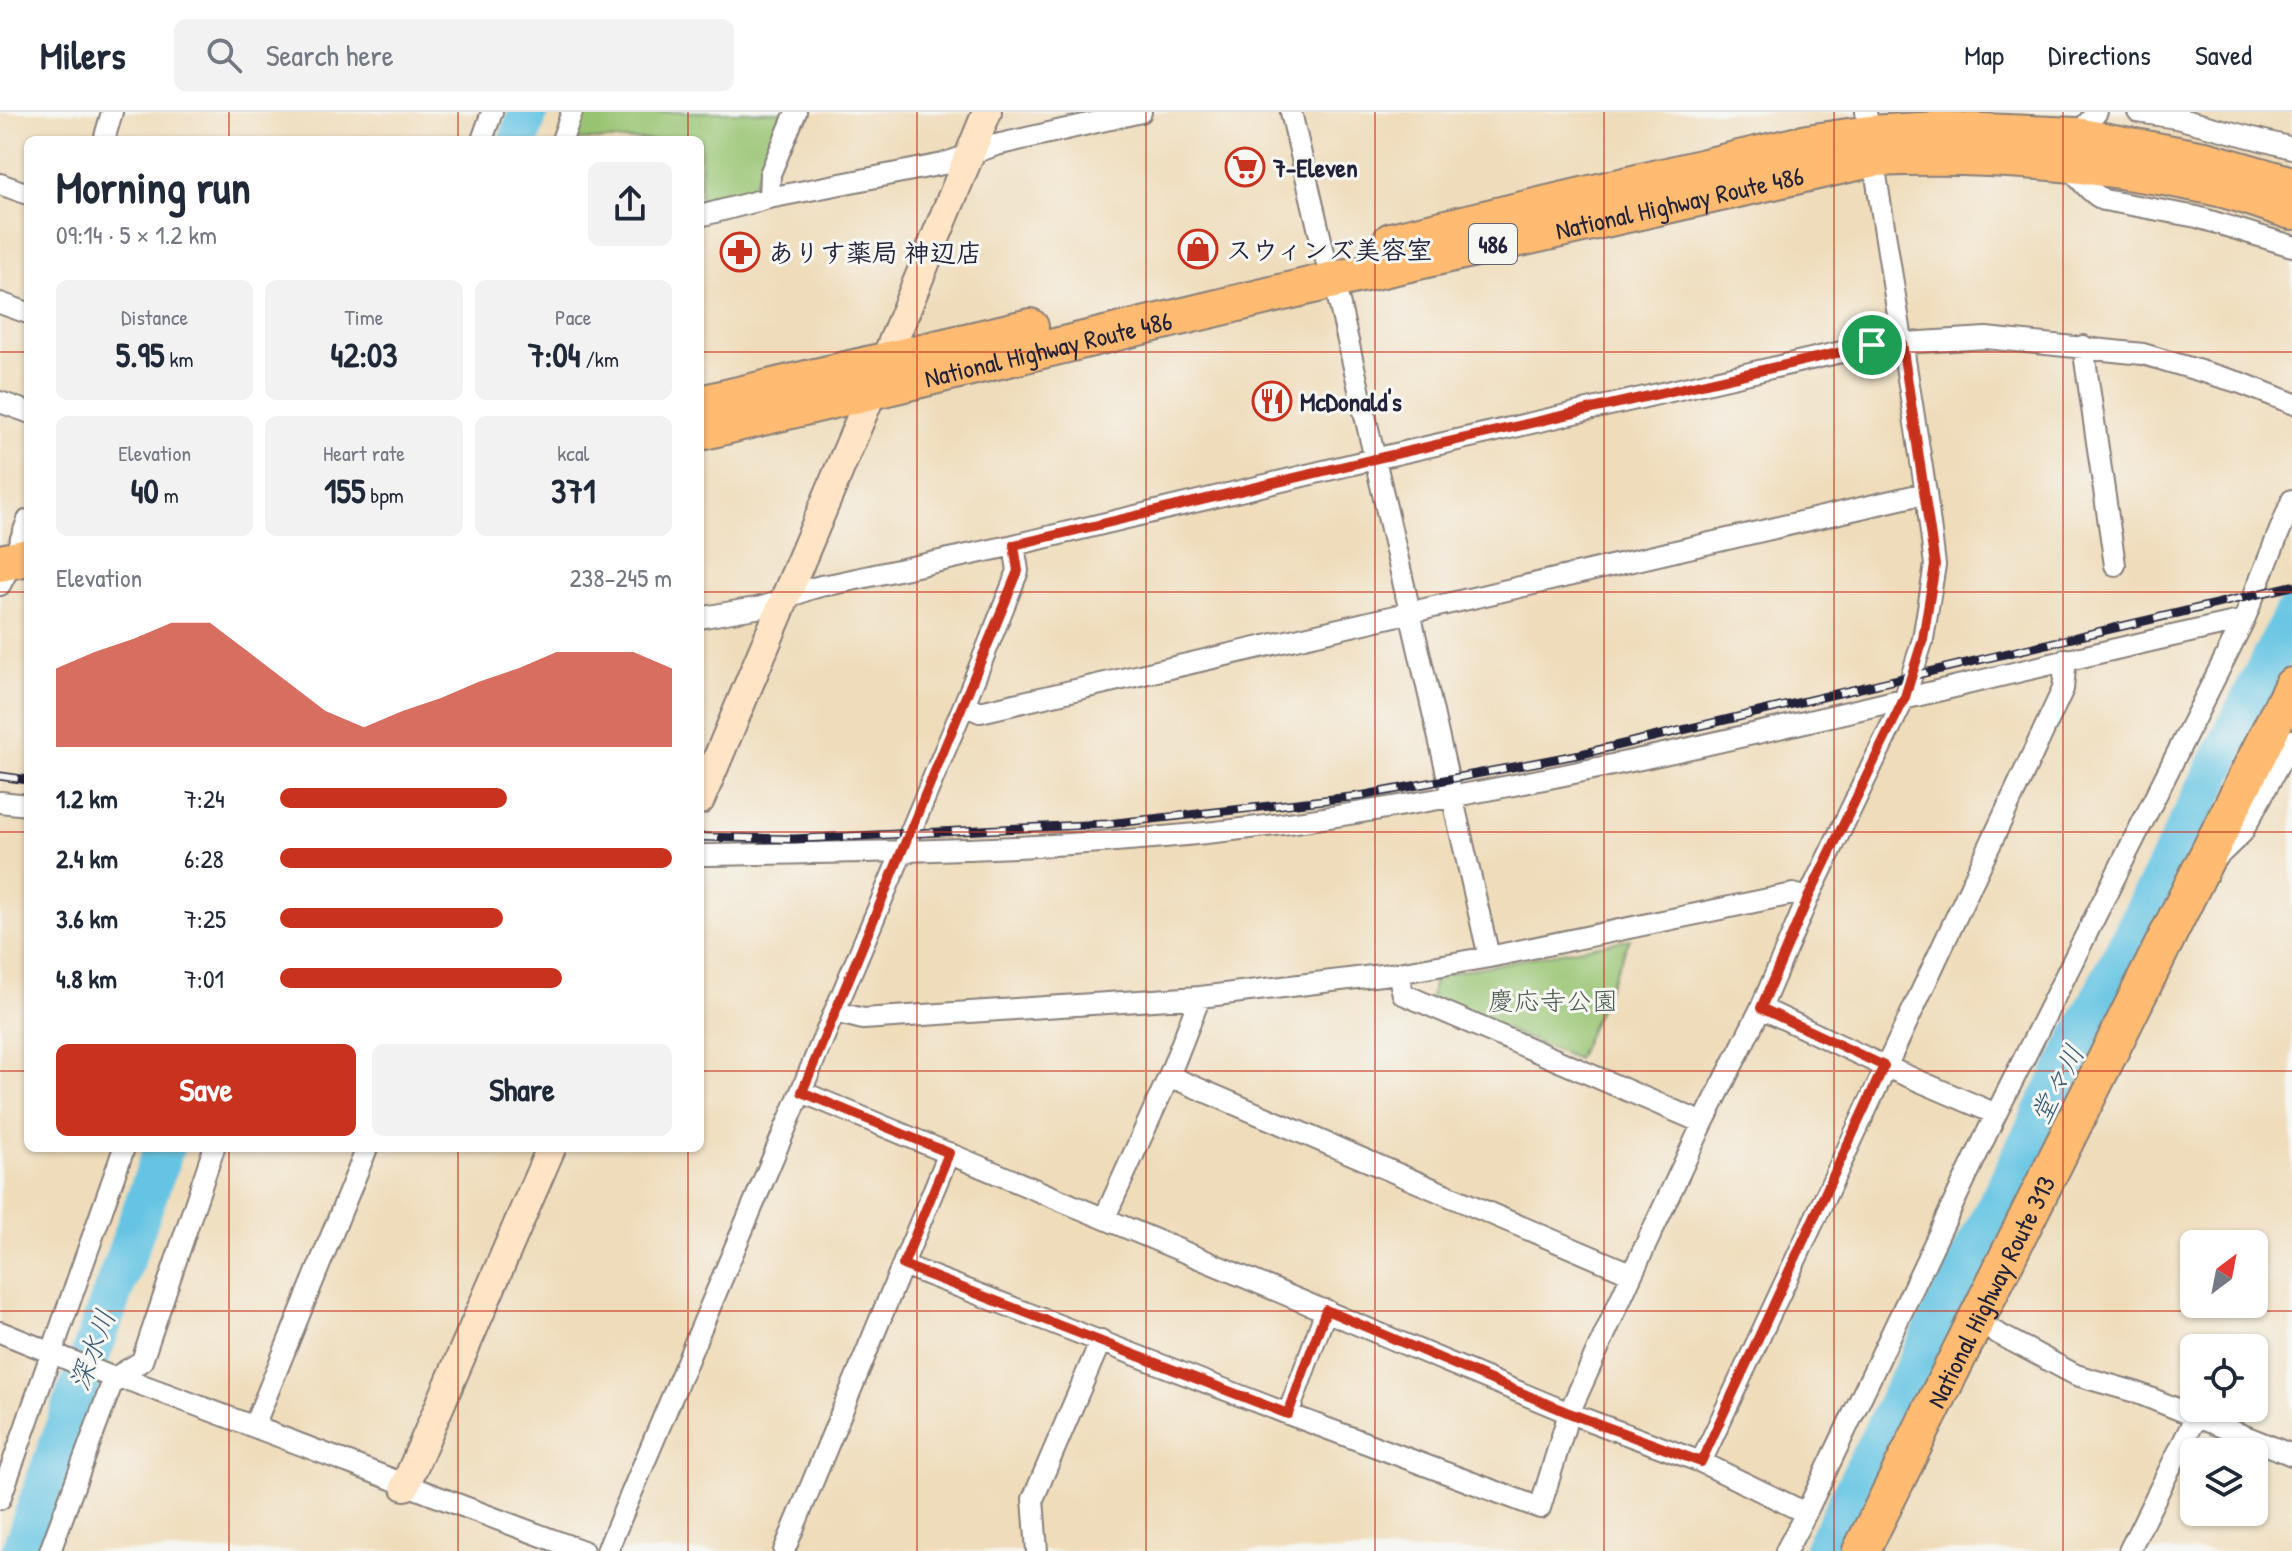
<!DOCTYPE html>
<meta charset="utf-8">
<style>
:root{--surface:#fff;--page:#f2f2f3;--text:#1f2937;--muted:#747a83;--line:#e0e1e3;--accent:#c8321e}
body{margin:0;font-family:"Patrick Hand","Klee One",sans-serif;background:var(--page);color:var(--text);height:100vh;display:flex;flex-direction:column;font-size:30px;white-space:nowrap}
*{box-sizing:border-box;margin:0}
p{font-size:26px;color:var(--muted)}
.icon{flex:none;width:44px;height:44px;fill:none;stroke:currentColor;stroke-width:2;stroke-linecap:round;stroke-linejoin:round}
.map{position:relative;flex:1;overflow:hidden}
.sheet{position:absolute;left:24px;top:24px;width:680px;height:1016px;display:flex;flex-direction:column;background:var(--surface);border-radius:12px;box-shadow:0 2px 6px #0004}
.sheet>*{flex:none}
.needle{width:52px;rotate:32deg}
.tools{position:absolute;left:2180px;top:1118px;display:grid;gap:16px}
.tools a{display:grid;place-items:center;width:88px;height:88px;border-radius:12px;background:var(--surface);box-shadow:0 2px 6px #0004;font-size:40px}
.pin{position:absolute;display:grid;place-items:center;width:68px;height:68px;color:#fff;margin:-34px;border:4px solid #fff;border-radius:50%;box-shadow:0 2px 8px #0007}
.round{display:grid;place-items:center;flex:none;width:84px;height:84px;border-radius:12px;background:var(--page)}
.summary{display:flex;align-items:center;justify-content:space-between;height:136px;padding:0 32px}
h1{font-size:44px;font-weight:700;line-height:60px}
.stats{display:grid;grid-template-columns:repeat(3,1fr);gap:12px;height:136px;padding:8px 32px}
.stats div{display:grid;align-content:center;border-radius:12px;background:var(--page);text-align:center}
.stats b{font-size:34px;font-weight:700}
.stats small{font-size:22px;font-weight:400}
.stats p{font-size:22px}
.chart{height:224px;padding:16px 32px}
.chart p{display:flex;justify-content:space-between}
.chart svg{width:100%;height:144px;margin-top:8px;fill:var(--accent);opacity:.7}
.primary-button{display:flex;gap:16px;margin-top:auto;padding:16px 32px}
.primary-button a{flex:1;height:92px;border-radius:12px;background:var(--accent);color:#fff;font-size:32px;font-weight:700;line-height:92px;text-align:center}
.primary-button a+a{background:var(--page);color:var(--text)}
ul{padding:0 32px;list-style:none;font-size:26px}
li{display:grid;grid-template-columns:128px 96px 1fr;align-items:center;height:60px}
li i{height:20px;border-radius:10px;background:var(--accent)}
header{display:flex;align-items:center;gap:48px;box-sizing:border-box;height:112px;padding:0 40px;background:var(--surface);border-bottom:2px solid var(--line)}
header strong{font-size:38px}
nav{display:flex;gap:44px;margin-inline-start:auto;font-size:28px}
.search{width:560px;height:72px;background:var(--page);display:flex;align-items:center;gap:20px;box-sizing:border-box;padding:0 28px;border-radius:12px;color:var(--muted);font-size:30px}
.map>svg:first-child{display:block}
.green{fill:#98c472;stroke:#5d7356;stroke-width:2}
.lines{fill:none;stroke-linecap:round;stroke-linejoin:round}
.river{stroke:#65c4e3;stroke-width:40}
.street-casing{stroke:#887f7a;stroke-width:24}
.secondary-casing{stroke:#887f7a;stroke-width:32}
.highway-casing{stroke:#887f7a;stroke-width:40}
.street{stroke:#fff;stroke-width:20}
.secondary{stroke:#ffe4c6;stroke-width:28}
.highway{stroke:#febb71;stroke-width:36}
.rail-casing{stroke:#22223b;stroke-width:9}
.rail{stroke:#f6f6f2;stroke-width:6;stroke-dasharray:18;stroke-linecap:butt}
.route-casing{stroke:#fff;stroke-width:16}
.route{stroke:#c8321e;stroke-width:10}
.grid{fill:none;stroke:#c8321e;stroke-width:2;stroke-opacity:0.55}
.labels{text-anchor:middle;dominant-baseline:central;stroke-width:6;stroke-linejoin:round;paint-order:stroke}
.shield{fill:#f6f6f2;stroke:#626272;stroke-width:2}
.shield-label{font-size:24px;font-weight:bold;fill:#22223b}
.poi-label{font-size:26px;font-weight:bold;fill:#22223b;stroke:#f6f6f2;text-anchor:start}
.street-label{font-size:26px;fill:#22223b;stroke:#f6f6f2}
.park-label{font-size:26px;fill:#4b5b4e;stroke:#f6f6f2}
.water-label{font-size:28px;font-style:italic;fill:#395b76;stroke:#f6f6f2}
</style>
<header>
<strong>Milers</strong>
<div class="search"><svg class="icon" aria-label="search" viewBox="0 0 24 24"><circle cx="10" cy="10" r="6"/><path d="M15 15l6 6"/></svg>Search here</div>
<nav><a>Map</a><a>Directions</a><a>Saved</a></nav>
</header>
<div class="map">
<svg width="2292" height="1439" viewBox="0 0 2292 1439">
<rect width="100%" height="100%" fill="#f6f6f2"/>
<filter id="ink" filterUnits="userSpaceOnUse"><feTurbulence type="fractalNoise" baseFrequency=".0125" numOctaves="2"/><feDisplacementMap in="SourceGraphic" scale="16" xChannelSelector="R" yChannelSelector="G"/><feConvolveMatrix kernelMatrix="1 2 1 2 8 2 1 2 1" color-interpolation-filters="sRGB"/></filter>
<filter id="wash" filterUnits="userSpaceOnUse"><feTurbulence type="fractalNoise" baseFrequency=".006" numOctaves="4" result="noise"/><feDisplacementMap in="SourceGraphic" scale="32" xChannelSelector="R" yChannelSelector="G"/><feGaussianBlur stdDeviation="1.8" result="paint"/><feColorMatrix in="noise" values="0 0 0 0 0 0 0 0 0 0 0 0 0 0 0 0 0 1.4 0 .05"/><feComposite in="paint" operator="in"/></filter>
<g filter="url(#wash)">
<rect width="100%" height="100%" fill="#efdcba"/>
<path class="green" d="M584,0H784L750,81L700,94V28H573Z
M1630,827L1577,947L1431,887L1434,864Z"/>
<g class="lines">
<path class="river" d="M519,28L528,0
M21,1439L164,1036
M1823,1439L2292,505"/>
</g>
</g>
<g filter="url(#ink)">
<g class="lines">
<defs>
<path id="street" d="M1291,0L1325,145L1334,168L1489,845
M2138,0L2176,6L2292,36
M2076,24L2097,0
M104,28L112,0
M482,28L492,0
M562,28L572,0
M2066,53C2079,65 2088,80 2104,88L2197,105L2292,134
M0,72L28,82
M769,86L770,62L796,0
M700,104L769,86L943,52L996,33L1141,0
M0,191L28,201
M2083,234L2115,453
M0,290L28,300
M0,473L13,448L28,408
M700,506C719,502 737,499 756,496C783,492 802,475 833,472L1014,433L1374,347L1872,233L1986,226L2143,242L2241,271L2292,291
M964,593L980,600L1926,381
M0,690L28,693
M700,743C894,740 1089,738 1282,712C1607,667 1924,578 2244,508
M2217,745L2242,721L2292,628
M1398,861L1403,882L1703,1011
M1761,896L1884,954L1996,1002
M835,900L863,907L1200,885L1398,861L1489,845L1793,782L1808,786
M1169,964L1632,1162
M802,980L1569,1301L1701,1350L1806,1401
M1105,1105L1169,964L1200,885
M903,1153L1288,1302L1540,1396L1569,1301L1632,1162L1703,1011L1761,896L1808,786L1905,585L1923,527L1935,453L1926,381L1866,0
M1976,1210L2076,1263L2135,1280L2292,1343
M0,1220L114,1266L131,1269C282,1324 432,1384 583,1439
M1288,1302L1326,1198
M254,1314L367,1036
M1701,1350L2063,577L2066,547
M0,1387L124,1036
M50,1439L114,1266L142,1249L214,1036
M607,1439L964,593L1018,459L1014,433
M784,1439L949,1041
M1037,1439L1033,1387L1101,1228
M1786,1439L1806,1401L1996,1002L2244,508L2292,388
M2129,1439L2195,1306"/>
<path id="secondary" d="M700,688L885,249L987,0
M405,1374L551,1036"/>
<g id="highway">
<path d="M1391,129L1807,31L1869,22L1937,18L2076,24L2209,49L2292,73"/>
<path d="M700,292L1030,215"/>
<path id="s1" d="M700,320L1334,168L1875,46C1986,41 2101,51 2210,74C2238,79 2265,91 2292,99"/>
<path d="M0,451L28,445"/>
<path id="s2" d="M1861,1439L2292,574"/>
</g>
</defs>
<use href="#street" class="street-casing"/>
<use href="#secondary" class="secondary-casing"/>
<use href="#highway" class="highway-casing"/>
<use href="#street" class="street"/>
<use href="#secondary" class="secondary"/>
<use href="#highway" class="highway"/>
<defs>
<path id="rail" d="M0,664L28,668
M700,725L794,727L1107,712L1360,684L1581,642L2292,474"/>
</defs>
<use href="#rail" class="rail-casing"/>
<use href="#rail" class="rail"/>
</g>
</g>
<g class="lines" filter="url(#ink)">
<defs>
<path id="route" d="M1902,231L1935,453L1923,527L1905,585L1808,786L1761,896L1884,954L1701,1350L1569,1301L1326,1198L1288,1302L903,1153L949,1041L802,980L1018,459L1014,433L1374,347L1872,233Z"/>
</defs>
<use href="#route" class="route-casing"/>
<use href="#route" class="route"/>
</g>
<path class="grid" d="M229,0V28M458,0V28M688,0V28M917,0V1439M1146,0V1439M1375,0V1439M1604,0V1439M1834,0V1439M2063,0V1439M0,240H28M700,240H2292M0,480H28M700,480H2292M0,720H28M700,720H2292M0,959H28M700,959H2292M229,1036V1439M458,1036V1439M688,1036V1439M0,1199H2292"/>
<defs>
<symbol id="supermarket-ring" viewBox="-11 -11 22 22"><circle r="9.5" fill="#f6f6f2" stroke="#c8321e" stroke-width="1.5"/><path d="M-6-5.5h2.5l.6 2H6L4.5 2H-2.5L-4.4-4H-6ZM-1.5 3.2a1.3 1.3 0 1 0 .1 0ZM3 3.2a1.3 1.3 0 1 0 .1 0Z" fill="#c8321e"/></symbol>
<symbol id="shop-ring" viewBox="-11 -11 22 22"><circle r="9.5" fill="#f6f6f2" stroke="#c8321e" stroke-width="1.5"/><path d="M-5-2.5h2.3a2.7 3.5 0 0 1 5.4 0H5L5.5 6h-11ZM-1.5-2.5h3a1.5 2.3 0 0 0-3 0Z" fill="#c8321e"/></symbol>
<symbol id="pharmacy-ring" viewBox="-11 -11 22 22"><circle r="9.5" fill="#f6f6f2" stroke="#c8321e" stroke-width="1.5"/><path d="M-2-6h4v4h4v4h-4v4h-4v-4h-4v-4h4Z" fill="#c8321e"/></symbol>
<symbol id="restaurant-ring" viewBox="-11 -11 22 22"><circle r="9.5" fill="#f6f6f2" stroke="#c8321e" stroke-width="1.5"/><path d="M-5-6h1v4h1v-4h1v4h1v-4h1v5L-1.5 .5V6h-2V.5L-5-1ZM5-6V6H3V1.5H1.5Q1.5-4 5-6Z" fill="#c8321e"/></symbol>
</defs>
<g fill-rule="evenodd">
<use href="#supermarket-ring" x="1223" y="33" width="44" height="44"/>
<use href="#shop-ring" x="1176" y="115" width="44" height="44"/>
<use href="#pharmacy-ring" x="718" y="118" width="44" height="44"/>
<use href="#restaurant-ring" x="1250" y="267" width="44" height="44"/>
</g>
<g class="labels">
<rect class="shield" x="1469" y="112" width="48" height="40" rx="6"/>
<g class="shield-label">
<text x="1493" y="132">486</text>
</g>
<g class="poi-label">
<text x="1273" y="55">7-Eleven</text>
<text x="1226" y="137">スウィンズ美容室</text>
<text x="768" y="140">ありす薬局 神辺店</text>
<text x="1300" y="289">McDonald's</text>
</g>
<g class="street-label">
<text stroke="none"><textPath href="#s1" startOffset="1006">National Highway Route 486</textPath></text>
<text stroke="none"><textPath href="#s1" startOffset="358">National Highway Route 486</textPath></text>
<text stroke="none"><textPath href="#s2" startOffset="290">National Highway Route 313</textPath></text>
</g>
<g class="park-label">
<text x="1553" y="888">慶応寺公園</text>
</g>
<g class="water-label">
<text transform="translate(2057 972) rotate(-63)">堂々川</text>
<text transform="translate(92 1238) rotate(-70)">深水川</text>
</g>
</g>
</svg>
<div class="tools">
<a><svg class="needle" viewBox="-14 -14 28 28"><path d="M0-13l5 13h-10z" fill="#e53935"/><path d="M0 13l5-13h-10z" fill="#747a83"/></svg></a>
<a><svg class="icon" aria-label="locate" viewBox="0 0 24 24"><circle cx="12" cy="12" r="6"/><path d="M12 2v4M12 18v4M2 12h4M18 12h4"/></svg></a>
<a><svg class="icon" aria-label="layers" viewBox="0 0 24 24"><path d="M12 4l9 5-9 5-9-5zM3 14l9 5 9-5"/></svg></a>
</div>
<div class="pin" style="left:1872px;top:233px;background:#1e9e55"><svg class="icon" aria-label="arrive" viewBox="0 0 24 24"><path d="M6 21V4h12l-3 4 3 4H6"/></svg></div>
<section class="sheet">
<div class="summary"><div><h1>Morning run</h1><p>09:14 · 5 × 1.2 km</p></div><a class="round"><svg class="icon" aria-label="share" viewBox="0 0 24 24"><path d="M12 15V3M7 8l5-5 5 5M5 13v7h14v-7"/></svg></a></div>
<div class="stats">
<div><p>Distance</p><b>5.95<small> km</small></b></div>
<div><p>Time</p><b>42:03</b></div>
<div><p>Pace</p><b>7:04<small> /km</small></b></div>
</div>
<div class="stats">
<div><p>Elevation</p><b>40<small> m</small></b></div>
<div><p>Heart rate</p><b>155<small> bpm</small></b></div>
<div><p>kcal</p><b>371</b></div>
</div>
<div class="chart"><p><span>Elevation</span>238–245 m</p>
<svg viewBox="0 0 160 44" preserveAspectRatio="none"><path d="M0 44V20L10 15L20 11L30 6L40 6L50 15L60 24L70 33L80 38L90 33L100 29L110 24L120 20L130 15L140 15L150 15L160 20V44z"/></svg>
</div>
<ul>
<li><b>1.2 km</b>7:24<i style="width:58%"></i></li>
<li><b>2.4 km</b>6:28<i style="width:100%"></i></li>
<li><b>3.6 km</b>7:25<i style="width:57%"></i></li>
<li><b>4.8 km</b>7:01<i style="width:72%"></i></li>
</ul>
<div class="primary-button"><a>Save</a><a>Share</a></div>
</section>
</div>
